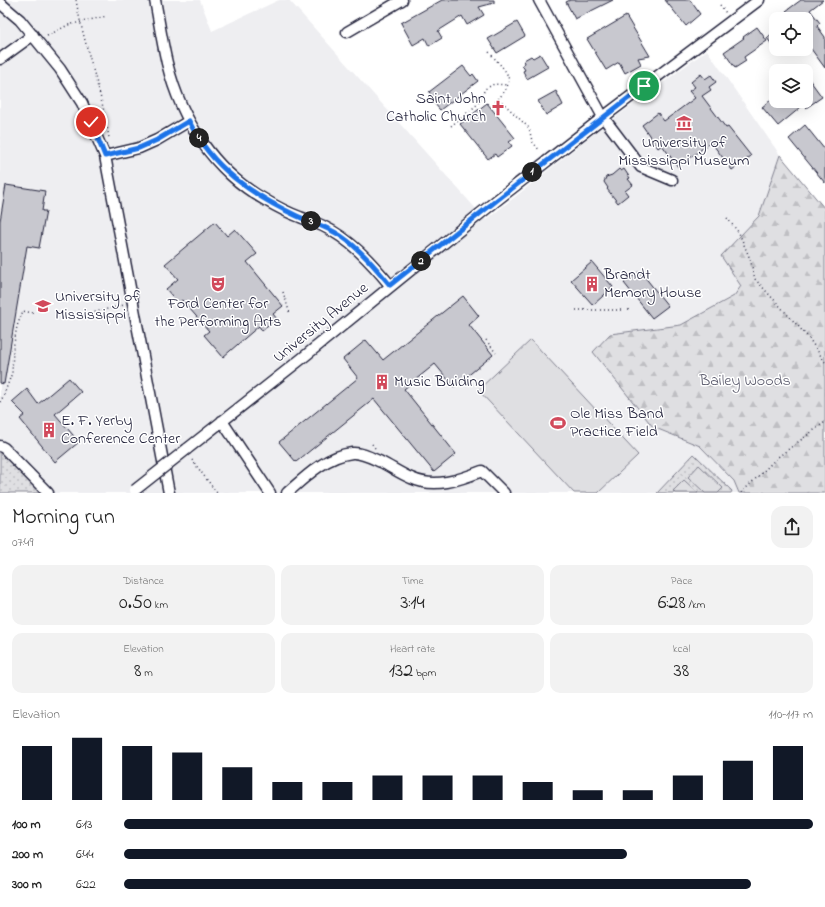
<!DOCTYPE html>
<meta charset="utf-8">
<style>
:root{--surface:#fff;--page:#f2f2f2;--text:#222;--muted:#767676;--accent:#111827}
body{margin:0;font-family:"Indie Flower",sans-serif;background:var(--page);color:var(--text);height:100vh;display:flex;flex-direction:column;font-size:15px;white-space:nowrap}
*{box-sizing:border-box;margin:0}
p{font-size:13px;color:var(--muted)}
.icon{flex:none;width:22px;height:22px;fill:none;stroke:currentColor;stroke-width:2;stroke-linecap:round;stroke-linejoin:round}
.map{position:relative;height:493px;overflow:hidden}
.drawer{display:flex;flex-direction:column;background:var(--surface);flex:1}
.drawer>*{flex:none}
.controls{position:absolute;left:769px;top:12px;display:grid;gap:8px}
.controls a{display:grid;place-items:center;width:44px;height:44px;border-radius:8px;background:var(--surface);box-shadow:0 4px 16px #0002;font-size:20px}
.pin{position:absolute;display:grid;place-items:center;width:34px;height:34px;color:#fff;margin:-17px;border:2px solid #fff;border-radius:50%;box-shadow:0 1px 4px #0007}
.km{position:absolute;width:20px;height:20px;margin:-10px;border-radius:50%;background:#222;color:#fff;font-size:11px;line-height:20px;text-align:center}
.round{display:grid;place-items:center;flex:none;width:42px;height:42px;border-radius:12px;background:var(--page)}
.headline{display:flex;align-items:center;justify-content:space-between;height:68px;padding:0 12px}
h1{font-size:22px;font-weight:600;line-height:30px}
.metrics{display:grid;grid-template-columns:repeat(3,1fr);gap:6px;height:68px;padding:4px 12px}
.metrics div{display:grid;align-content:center;border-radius:10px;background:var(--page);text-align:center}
.metrics b{font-size:20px;font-weight:600}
.metrics small{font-size:11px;font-weight:400}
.metrics p{font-size:11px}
.chart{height:112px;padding:8px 12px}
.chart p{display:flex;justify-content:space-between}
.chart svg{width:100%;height:72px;margin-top:4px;stroke:var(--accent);stroke-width:6}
ul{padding:0 12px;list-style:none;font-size:13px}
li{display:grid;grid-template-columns:64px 48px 1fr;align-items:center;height:30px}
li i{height:10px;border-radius:5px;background:var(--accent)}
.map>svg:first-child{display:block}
.built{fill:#eeeef1}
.grass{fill:url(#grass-dots);stroke:#80808e}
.forest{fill:url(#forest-firs);stroke:#80808e}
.pitch{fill:#dfdfe2;stroke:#80808e}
.building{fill:#c8c8cf;stroke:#22223b}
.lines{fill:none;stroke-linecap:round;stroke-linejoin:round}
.minor-casing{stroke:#22223b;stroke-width:13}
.path{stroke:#22223b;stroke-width:1.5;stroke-dasharray:1 3;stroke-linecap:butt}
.minor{stroke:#fff;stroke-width:10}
.minor-bridge-casing{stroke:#22223b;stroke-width:13;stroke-linecap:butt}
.minor-bridge{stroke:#fff;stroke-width:10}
.route-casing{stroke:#fff;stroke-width:8}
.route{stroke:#1a73e8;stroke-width:5}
.labels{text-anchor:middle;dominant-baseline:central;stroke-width:3;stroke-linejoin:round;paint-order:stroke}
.poi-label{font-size:16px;fill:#22223b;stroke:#fff;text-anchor:start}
.street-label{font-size:16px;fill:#22223b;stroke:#fff}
.park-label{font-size:16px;fill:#5b5b6d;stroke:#fff}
</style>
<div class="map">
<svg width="825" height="493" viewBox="0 0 825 493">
<defs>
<pattern id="grass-dots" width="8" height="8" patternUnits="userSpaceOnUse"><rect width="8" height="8" fill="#dfdfe2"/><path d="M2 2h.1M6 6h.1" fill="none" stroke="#bfbfc3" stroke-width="1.8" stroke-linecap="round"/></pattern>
<pattern id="forest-firs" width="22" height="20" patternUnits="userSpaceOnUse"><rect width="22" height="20" fill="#dfdfe2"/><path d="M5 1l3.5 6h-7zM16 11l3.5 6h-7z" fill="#bfbfc3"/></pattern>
</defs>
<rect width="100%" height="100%" fill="#fff"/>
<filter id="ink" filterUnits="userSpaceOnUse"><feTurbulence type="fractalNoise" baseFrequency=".025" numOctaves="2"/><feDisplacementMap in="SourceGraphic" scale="8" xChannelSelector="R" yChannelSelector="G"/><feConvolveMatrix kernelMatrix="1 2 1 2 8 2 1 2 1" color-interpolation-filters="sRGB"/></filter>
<g filter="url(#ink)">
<path class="built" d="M0,0H200L212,31L279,0H289L486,220L596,132L707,50L780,155L759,216L722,256L741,286L734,296L681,325L610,334L653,427L700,446L734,481L739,493H0Z"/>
<path class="grass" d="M0,446L48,493H0Z
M694,454L732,491L731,493H657Z"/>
<path class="forest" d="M780,155L825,209V493H739L734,481L700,446L653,427L593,352L610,334L681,325L734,296L741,286L721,256L759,216Z"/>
<path class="pitch" d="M531,340L638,455L598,493H574L478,390Z
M699,465L723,488L718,493H705L688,477Z
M684,480L698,493H675L673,491Z"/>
<path class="building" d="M442,0H494V3L479,7L484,15L467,25L462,16L438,31L442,38L429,46L425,38L413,45L401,23Z
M570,0H613L575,19L566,2Z
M665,0H690L700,14L686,26Z
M801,0H823L810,10L820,23L817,26L825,37V68L806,42V19H792L786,11Z
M626,16L650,56L638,58L641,64L625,73L619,62L606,70L587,39Z
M517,22L525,36L497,53L488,39Z
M757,27L767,41L744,57L746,61L735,68L724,52L744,38L743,37Z
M776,30V50L767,38Z
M540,54L548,67L527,79L523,71L525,70L522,65L525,63L524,60L531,56L533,58Z
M463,66L471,76L473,74L478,81L440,110L434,103L437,102L429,92Z
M701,74L705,79L711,75L716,82L709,87L711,90L702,96L726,128L728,127L751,156L732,170L711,142L678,167L662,145L658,148L642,125L658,113L664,121L695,98L689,91L695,87L691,82Z
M806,75L822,97L806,108V103L778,126L762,107L776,96V101H806Z
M556,91L563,105L546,115L538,101Z
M487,103L515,138L509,142L512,146L497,157L495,154L488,159L460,124Z
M805,125L825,150V183L789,139Z
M619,169L621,171L624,169L630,178L628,179L633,185L625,191L628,195L618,203L607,189L608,188L604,182L606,177L612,175Z
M6,185L45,191L42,211H46L39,248L27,246L4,384L0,383V221Z
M215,222L227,236L235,229L257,254L247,262L283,306L273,314L277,319L262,331L259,326L223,357L204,335L209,331L182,300L178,303L166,289L178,279L165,264Z
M592,262L613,287L593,305L571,280Z
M640,271L668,306L652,318L624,283Z
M463,296L479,316L469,325L493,355L454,387L435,364L404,389L456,454L434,472L374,399L296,462L279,442L358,378L343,359L366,340L383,360Z
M69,378L81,392L55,414L79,442L55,462L20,419L25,415L12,402L27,389L38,404Z"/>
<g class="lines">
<defs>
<path id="minor" d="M155,0C159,21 162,42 167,63C181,120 214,172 267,201C277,207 289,213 300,217C307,220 315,222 323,226C350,239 371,262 390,285
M539,0L603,117L641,167L672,180
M0,3L20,20L60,69L82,103L105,156L169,493
M347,32L402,0
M0,59L33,35
M105,156L139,148L157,140L189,121
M222,421L270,493
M0,446L4,448L48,493
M187,449L300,360L497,200L610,112L759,0
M287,493C305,477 326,456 352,453C361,452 372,458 381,462C391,467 401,474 411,478C435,489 459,480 482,471L504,493"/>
</defs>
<use href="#minor" class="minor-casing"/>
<path class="path" d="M76,0C84,47 102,91 109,138
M720,5L726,13
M47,36L68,25L107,16
M489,52C512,78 517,79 492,106
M499,99L529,128L532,141L540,151
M451,126L478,104L485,89L494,84L508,85
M727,218L739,233L750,259L755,279L808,337L825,362
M283,292L290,314
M576,310H630
M83,315L124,305
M486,340L496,353
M0,402L3,397L12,373L13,349L17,326L23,311L33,313
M372,444L375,448
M192,460L217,493
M741,493L778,457L825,422"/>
<use href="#minor" class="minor"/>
<defs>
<path id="minor-bridge" d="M135,490L187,449"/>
</defs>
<use href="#minor-bridge" class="minor-bridge-casing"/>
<use href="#minor-bridge" class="minor-bridge"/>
</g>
</g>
<g class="lines" filter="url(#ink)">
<defs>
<path id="route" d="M91,122L105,156L139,148L157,140L189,121C211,167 252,195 297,216C312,223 326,226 341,236C360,249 376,268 390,285L497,200L644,86"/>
</defs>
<use href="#route" class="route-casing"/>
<use href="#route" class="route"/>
</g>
<defs>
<symbol id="church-bare" viewBox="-9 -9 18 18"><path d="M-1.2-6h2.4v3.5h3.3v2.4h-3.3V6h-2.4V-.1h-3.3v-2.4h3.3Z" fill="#d1495b" stroke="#fff" stroke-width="2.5" paint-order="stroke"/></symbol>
<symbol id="museum-bare" viewBox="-9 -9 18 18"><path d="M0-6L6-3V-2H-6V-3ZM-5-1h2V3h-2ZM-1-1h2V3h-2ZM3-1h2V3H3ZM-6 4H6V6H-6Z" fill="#d1495b" stroke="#fff" stroke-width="2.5" paint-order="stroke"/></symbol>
<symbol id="theatre-bare" viewBox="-9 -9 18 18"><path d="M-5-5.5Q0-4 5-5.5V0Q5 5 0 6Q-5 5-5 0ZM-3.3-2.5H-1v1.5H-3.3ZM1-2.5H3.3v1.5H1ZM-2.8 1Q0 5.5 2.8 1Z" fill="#d1495b" stroke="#fff" stroke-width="2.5" paint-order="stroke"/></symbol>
<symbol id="building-bare" viewBox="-9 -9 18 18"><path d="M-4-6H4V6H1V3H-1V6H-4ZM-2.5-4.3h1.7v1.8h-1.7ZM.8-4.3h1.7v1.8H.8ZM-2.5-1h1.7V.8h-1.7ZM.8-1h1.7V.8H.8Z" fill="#d1495b" stroke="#fff" stroke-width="2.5" paint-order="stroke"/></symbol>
<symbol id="university-bare" viewBox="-9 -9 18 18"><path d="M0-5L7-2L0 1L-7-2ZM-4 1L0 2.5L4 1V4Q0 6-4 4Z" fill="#d1495b" stroke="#fff" stroke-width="2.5" paint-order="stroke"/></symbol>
<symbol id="stadium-bare" viewBox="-9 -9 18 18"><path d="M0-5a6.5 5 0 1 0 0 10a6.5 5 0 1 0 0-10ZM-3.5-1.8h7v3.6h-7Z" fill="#d1495b" stroke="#fff" stroke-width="2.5" paint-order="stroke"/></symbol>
</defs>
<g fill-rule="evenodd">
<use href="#church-bare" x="487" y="97" width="22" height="22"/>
<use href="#museum-bare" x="673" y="112" width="22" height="22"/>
<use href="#theatre-bare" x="207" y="273" width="22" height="22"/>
<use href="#building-bare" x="581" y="273" width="22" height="22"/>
<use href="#university-bare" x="32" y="295" width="22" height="22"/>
<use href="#building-bare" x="371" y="371" width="22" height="22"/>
<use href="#stadium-bare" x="547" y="412" width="22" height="22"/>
<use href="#building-bare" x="38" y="419" width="22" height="22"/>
</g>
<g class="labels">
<g class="poi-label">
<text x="486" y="99" text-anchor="end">Saint John<tspan x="486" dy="18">Catholic Church</tspan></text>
<text x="684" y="143" text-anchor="middle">University of<tspan x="684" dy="18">Mississippi Museum</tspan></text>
<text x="604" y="275">Brandt<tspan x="604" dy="18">Memory House</tspan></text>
<text x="55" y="297">University of<tspan x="55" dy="18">Mississippi</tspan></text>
<text x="218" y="304" text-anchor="middle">Ford Center for<tspan x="218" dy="18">the Performing Arts</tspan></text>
<text x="394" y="382">Music Buiding</text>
<text x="570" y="414">Ole Miss Band<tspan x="570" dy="18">Practice Field</tspan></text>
<text x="61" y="421">E. F. Yerby<tspan x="61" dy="18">Conference Center</tspan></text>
</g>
<g class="street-label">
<text transform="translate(321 323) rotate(-39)">University Avenue</text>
</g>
<g class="park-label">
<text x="745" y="381">Bailey Woods</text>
</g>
</g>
</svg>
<div class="controls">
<a><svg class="icon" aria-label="locate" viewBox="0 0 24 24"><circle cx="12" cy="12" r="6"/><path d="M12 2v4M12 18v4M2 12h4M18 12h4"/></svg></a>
<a><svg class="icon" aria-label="layers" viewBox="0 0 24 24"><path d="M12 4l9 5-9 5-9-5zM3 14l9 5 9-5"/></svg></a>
</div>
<div class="pin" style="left:644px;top:86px;background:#1e9e55"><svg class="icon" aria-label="arrive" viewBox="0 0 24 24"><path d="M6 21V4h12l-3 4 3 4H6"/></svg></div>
<div class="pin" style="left:91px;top:122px;background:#d93025"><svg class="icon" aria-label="check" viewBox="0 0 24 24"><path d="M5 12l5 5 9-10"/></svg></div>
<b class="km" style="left:532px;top:172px">1</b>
<b class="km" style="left:421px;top:261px">2</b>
<b class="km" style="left:311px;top:221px">3</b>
<b class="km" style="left:199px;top:138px">4</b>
</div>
<section class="drawer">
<div class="headline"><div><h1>Morning run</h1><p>07:49</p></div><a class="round"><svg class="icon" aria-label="share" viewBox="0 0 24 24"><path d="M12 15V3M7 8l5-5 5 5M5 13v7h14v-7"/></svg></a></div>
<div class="metrics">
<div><p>Distance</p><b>0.50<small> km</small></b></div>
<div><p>Time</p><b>3:14</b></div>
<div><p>Pace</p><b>6:28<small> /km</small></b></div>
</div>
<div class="metrics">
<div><p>Elevation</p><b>8<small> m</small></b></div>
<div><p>Heart rate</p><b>132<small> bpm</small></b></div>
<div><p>kcal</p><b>38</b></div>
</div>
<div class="chart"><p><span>Elevation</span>110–117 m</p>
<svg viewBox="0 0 160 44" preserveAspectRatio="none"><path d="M5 44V11M15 44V6M25 44V11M35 44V15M45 44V24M55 44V33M65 44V33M75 44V29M85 44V29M95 44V29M105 44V33M115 44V38M125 44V38M135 44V29M145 44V20M155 44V11"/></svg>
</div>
<ul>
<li><b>100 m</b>6:13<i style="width:100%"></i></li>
<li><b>200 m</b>6:44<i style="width:73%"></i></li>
<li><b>300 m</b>6:22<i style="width:91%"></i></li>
</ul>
</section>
